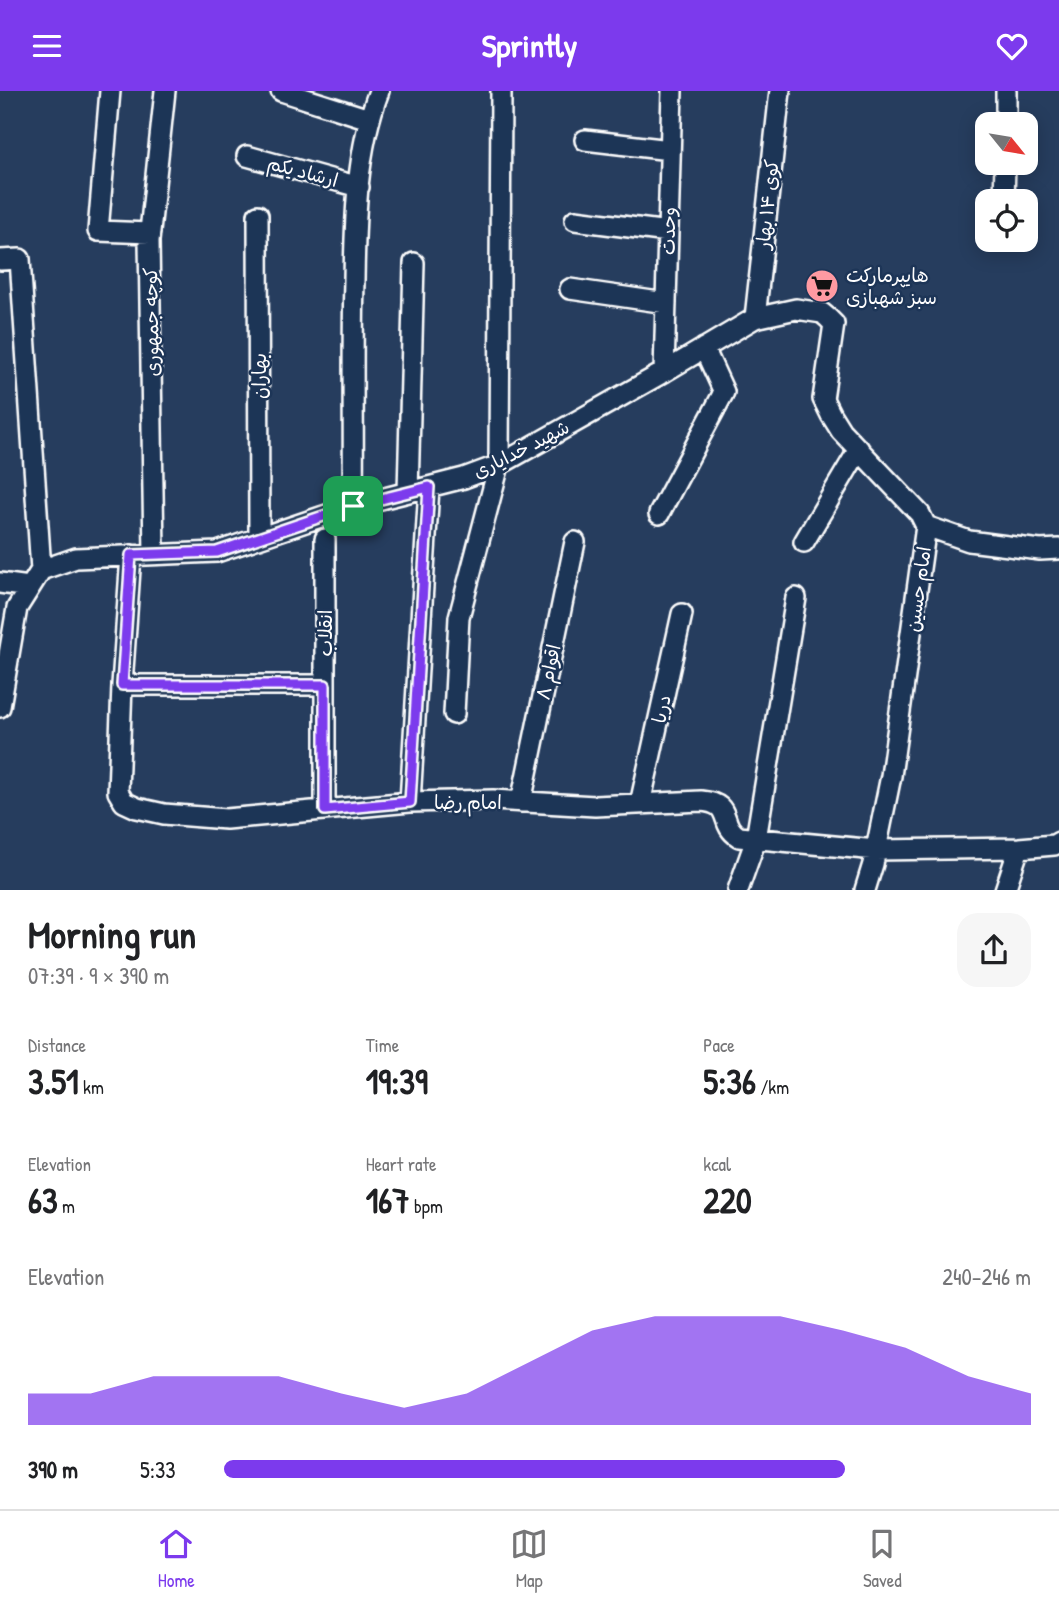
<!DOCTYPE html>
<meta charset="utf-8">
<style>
:root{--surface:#fff;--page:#f6f6f6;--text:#202124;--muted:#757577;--line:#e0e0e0;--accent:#7c3aed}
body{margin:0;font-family:"Patrick Hand","Playpen Sans Arabic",sans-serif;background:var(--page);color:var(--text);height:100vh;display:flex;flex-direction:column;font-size:26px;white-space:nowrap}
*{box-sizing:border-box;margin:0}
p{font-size:23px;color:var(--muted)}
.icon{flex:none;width:38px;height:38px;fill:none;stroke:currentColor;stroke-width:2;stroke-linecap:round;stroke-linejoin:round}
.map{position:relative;height:799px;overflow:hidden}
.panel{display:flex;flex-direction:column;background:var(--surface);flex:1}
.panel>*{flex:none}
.needle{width:46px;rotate:120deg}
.fabs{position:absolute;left:975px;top:21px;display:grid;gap:14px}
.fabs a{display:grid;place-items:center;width:63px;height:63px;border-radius:14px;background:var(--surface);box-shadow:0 4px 18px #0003;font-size:35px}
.pin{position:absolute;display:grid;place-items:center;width:60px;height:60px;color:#fff;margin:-30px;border-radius:14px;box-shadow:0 4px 10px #0006}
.round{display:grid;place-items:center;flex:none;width:74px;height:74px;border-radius:21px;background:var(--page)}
.summary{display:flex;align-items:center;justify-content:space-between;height:119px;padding:0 28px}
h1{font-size:38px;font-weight:800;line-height:52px}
.stats{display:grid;grid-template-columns:repeat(3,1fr);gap:10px;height:119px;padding:7px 28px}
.stats div{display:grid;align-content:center}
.stats b{font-size:35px;font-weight:800}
.stats small{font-size:19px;font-weight:400}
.stats p{font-size:19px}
.chart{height:196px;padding:14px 28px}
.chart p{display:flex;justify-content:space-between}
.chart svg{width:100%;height:126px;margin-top:7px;fill:var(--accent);opacity:.7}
ul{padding:0 28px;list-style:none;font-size:23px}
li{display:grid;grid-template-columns:112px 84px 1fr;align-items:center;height:52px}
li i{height:18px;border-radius:9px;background:var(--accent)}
header{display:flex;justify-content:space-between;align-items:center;height:91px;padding:0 28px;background:var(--accent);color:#fff;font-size:32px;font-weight:800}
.tabs{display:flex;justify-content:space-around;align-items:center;height:98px;border-top:2px solid var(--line);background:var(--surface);font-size:19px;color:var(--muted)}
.tabs a{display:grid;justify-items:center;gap:4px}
.tabs .current{color:var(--accent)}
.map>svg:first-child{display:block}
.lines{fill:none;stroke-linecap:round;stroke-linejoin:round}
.street-casing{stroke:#fff;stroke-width:24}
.street{stroke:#1d3557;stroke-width:19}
.route-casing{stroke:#fff;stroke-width:14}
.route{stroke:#7c3aed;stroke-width:9}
.labels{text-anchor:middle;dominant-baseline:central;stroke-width:5;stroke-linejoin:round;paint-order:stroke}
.street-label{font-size:19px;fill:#fff;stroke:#1d3557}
.poi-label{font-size:19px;fill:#fff;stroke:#1d3557;text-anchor:start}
</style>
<header><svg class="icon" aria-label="menu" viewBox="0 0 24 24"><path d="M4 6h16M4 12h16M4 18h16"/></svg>Sprintly<svg class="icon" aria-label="heart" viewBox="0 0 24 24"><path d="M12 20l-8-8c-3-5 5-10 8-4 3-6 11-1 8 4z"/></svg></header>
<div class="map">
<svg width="1059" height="799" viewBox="0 0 1059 799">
<rect width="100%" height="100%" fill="#263d5e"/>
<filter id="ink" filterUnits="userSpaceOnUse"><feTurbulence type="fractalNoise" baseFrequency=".0143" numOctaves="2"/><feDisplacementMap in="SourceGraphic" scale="14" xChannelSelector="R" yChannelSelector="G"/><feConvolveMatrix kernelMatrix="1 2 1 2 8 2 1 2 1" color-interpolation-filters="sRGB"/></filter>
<g filter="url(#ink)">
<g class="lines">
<defs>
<path id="street" d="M110,0L98,140L150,142
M281,0L369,28
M1006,33V0
M585,49L670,59
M247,65L359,96
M1004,110L1005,72
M258,124L259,447
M575,129L668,141
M0,169L20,168L41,479
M570,198L666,212
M755,227L780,0
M664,281L672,0
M408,401L414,172
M353,415C354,340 352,265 354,190C355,127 356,60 379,0
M659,423L724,301L704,257
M926,435L969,450L1040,459L1059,458
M325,448V719
M804,451L859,358
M154,463L149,150L165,0
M131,464L122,594L118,701L124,711L137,717L164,723L226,728L410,711L493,709L595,715L701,710C735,713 717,732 739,746L876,759L1019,757L1054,754L1059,751
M0,492L29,496
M122,594H325
M0,616L17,517L41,479L76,467L217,461L353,415L464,387L499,374L664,281L755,227L796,218L822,222L828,227L834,233L823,308L831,324L841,340L920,423L926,435L891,685L873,773L865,799
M454,623L459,526L499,374L501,0
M410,711L429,396
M521,711L575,451
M640,713L682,523
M738,799L756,748L796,507
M1005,799L1019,757"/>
</defs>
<use href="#street" class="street-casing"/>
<use href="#street" class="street"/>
</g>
</g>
<g class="lines" filter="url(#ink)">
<defs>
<path id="route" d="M429,396L410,711L325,719V594H122L131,464L217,461L353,415Z"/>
</defs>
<use href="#route" class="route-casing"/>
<use href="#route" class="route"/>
</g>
<defs>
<symbol id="supermarket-disc" viewBox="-11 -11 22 22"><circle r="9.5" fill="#ff9aa2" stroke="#1d3557"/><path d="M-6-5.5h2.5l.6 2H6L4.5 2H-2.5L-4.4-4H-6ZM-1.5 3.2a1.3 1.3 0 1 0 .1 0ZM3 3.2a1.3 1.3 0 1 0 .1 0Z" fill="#111"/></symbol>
</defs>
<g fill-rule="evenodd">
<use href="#supermarket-disc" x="803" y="176" width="38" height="38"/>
</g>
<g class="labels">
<g class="street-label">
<text transform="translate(303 80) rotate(15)">ارشاد یکم</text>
<text transform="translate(767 113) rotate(-84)">کوی ۱۴ بهار</text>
<text transform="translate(668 140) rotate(-89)">وحدت</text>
<text transform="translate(151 231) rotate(-91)">کوچه جمهوری</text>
<text transform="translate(259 285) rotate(-90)">بهاران</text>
<text transform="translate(521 358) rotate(-27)">شهید خدایاری</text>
<text transform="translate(918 498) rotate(-82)">امام حسین</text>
<text transform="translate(325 542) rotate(-90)">انقلاب</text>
<text transform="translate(548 581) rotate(-78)">اقوام ۸</text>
<text transform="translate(661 618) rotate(-78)">دریا</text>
<text x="468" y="711">امام رضا</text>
</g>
<g class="poi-label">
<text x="846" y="184">هایپرمارکت<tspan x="846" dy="22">سبز شهبازی</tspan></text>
</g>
</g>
</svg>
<div class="fabs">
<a><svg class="needle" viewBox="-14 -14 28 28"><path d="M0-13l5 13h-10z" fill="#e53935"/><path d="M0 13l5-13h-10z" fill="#757577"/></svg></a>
<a><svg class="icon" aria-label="locate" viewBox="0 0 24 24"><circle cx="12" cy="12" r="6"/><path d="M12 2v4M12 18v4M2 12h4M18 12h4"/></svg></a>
</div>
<div class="pin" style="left:353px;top:415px;background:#1e9e55"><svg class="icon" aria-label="arrive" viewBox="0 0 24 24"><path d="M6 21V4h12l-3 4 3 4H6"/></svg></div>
</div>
<section class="panel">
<div class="summary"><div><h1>Morning run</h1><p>07:39 · 9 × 390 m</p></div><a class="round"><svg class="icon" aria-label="share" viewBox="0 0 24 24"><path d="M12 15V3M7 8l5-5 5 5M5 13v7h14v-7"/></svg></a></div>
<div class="stats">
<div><p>Distance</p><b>3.51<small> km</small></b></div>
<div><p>Time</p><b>19:39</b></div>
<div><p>Pace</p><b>5:36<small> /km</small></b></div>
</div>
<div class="stats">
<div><p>Elevation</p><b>63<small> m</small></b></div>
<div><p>Heart rate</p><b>167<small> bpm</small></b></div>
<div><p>kcal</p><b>220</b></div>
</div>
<div class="chart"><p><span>Elevation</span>240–246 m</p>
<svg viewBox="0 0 160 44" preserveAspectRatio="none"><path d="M0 44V33L10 33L20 27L30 27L40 27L50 33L60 38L70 33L80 22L90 11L100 6L110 6L120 6L130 11L140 17L150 27L160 33V44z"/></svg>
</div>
<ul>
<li><b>390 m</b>5:33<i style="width:77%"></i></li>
</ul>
</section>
<nav class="tabs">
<a class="current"><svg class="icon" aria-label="home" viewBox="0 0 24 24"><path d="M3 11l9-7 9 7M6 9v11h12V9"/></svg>Home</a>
<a><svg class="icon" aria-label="map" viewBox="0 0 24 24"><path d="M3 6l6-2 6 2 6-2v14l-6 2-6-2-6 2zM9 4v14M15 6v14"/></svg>Map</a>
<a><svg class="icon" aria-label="saved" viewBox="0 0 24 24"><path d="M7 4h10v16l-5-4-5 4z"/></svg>Saved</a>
</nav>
